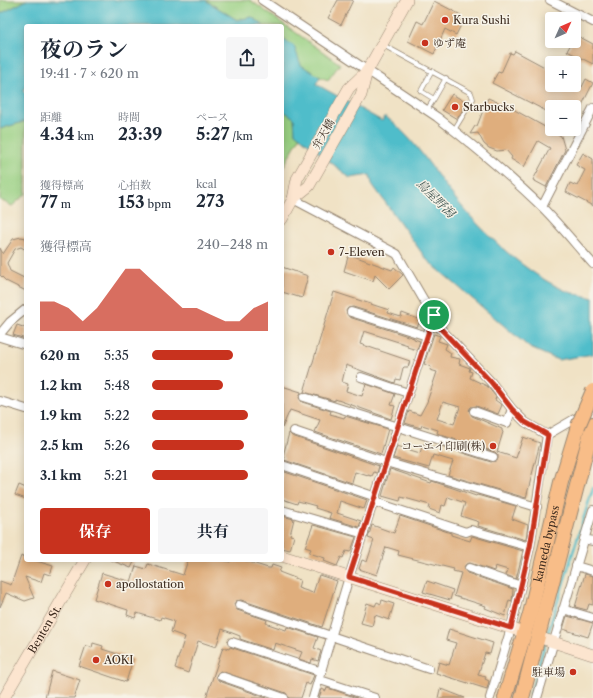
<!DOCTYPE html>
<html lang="ja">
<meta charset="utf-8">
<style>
:root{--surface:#fff;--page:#f6f6f7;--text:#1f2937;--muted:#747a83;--accent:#c8321e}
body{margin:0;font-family:"Libre Caslon Text","Noto Serif JP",serif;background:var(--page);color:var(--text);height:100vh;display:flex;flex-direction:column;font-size:15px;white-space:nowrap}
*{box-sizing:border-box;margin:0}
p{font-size:13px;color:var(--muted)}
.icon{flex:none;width:22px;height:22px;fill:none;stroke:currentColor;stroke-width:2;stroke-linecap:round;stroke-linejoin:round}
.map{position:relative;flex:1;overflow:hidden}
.drawer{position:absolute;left:24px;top:24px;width:260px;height:538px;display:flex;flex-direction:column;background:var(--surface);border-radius:4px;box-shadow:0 2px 10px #0003}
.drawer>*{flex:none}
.needle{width:26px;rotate:45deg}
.controls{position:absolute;left:545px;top:12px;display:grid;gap:8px}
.controls a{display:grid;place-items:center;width:36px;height:36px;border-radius:4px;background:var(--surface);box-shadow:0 2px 10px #0003;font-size:20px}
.pin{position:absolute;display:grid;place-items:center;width:34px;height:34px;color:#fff;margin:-17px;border:2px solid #fff;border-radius:50%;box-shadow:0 1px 4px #0007}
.round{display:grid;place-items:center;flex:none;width:42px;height:42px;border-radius:4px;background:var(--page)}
.summary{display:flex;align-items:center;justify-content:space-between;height:68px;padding:0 16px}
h1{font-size:22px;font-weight:700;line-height:30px}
.metrics{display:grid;grid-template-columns:repeat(3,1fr);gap:6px;height:68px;padding:4px 16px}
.metrics div{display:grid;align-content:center}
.metrics b{font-size:17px;font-weight:700}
.metrics small{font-size:11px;font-weight:400}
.metrics p{font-size:11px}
.chart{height:112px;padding:8px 16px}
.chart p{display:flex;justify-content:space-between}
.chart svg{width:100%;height:72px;margin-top:4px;fill:var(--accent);opacity:.7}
.primary-button{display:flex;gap:8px;margin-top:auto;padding:8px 16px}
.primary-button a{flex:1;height:46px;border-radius:4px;background:var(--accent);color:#fff;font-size:16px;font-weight:700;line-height:46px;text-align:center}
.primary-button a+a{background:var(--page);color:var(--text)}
ul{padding:0 16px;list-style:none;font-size:13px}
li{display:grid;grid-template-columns:64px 48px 1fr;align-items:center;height:30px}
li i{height:10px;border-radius:5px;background:var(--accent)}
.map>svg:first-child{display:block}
.green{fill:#99d082;stroke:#6a7d50}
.water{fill:#50bdca;stroke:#467474}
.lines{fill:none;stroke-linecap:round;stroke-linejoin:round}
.stream{stroke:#50bdca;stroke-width:2.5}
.building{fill:#dfae7d;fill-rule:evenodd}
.lane-casing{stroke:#968672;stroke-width:5.5}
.street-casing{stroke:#968672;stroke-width:10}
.secondary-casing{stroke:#968672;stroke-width:12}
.highway-casing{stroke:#968672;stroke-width:16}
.lane{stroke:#fff;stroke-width:4}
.street{stroke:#fff;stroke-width:8}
.secondary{stroke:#fce5cf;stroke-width:11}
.highway{stroke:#f8bd88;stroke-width:14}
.highway-bridge-casing{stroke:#968672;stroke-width:16;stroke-linecap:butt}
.highway-bridge{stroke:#f8bd88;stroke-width:14}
.route-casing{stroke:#fff;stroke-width:8}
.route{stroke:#c8321e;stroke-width:5}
.poi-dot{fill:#c8321e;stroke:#f7f3e8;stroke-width:1.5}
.labels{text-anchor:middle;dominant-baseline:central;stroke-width:3;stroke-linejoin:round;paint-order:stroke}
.poi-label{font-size:11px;fill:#3b2a1e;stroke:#f7f3e8;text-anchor:start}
.street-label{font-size:11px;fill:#3b2a1e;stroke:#f7f3e8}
.water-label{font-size:12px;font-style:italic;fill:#415652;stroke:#f7f3e8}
</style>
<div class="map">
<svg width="593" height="698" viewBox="0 0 593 698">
<rect width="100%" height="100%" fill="#f7f3e8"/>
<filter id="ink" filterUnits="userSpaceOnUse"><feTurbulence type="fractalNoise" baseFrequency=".025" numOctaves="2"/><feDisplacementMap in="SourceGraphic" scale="8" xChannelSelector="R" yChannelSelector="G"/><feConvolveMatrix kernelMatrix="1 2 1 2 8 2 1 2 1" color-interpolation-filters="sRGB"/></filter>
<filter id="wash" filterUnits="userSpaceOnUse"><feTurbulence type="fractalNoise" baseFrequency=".012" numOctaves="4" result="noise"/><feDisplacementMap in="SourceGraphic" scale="16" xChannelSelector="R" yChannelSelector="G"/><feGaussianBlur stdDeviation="0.9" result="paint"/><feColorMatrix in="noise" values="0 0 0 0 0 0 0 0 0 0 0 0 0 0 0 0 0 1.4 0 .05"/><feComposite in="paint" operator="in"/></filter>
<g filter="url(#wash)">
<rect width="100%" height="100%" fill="#f0e2c5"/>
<path class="green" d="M0,0H27L0,14Z
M205,0H250L340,64L328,80C320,77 305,71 300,64C291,49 299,50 282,38V26H264L252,17L237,20Z
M282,110L294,118L295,133L300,137L282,169Z
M26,121V194L12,206L0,200V129Z"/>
<path class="water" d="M27,0H205L237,20L252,17L264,26H26V87L23,91L26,94V121L0,129V14Z
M282,39L294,46L301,65L320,77L316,84L382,121L385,116C410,135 426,159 444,184C474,224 518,269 564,290C572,294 584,295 593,298V354L558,360L530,348L427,260L372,184L370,175L350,178L295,133L294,118L282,110Z"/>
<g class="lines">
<path class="stream" d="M547,636L593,488
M530,696L545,643"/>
</g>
<g id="blocks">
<path class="building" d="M338,0H353L341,25L328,18Z
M434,1L461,15L459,19L463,21L456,35L445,29L434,54L408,41L417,21L423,24Z
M576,35L593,44V64L567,51Z
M515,51L552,71V85H574V83L582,87L586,79L593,83L574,121V107H552V114L492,83L498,72L501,73L510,53L513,54Z
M452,94L467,103L457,119L442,110Z
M488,98L511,108L561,136L565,150L546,187L533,180L550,148L538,141L524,167L511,159L512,157L506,150L497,151L489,148L484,144L478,133L470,134L475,126H477Z
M583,153L593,159V206L566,192L570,183L577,186L585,170L576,165Z
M21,237L26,238V250L21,247L15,249L7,263L10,271L26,279V291L6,281L0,275V248L3,254L13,239Z
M351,255L392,270L394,267L403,275L389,289L375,275L373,281L344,271L348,257H350Z
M282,267L308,276L302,298L282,292Z
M334,292L389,310L388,313L401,317L402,313L421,320L417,327L353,307L348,308L346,311L349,317L414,338V339L420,341L417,350L407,347L408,345L364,331L360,344L410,361L408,367H404L403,368L400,380L396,379L395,383L346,365L342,382L348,384L346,391L362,396L366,384L395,394L391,405L395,406L391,419L335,399V401L304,392Z
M17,325L26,328V339L13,335Z
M434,334L440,336L438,341L447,344L445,349L451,353L450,357L460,359L459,364L470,368L469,371L472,372L470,378L487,386L496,397L495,400L502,405L498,414L476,406L471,407L469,410L472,416L502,429V431L503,432L497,452L516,458L523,437L540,443L526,498L448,475L453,461L433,455L429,468L393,458L397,446L420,453L423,444L440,449L441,446L491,462L498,459V455L495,452L444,436L437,433L438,430L422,425L421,428L405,423L409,411L420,415L427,402L437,372L430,370L431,367L424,364ZM443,402L460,407L454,424L437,419Z
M282,386L301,392L299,398L302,402L331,411L330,414L344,418L345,416L388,429L381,454L315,432L320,420L290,410L282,428Z
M289,433L292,436L379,466L377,473L374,472L372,476L368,475V476L355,472L352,483L284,460L285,457L283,456Z
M390,469L431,483L432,481L476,496L477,495L516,506L512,519L528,525L526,540L478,526L479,522L461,516L465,503L448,497L445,506L442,505L440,513L429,509L430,505L401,497L400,501L382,496Z
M282,471L367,500L364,509L340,501L337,513L361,521L359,527L329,518L331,513L315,508L316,506L298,501L297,504L282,499Z
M19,485L26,488V499L15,495Z
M282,516L294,519L290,535L294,536L290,550L282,548Z
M400,516L451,533V535L470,541L472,536L523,551L516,579L506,575L508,570L495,566L494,571L470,563L466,564L464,567L467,573L513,589L512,601L509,600L505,616L485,608L486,606L454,596L461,573L453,571L454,569L398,555L399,551L386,547L377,575L359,569L362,560L367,562L374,540L368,538L372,525L394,533Z
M313,525L356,537L352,548L350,552L346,551L343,558L341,557L337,566L324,561L325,558L309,553L311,549L305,547Z
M21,556L26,558V560H33L53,566L50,575L44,573L41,582L25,577L34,598L25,601L6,593L0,607V581L11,585Z
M111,560H135L131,568Z
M188,560H222L230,562L231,560H243L268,568H271L272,565L281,568L279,572L300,580L298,588L313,593L319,575L337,581L322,627L241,600L236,601L234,604L237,610L267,620L266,623L268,624L286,630L287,627L318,637L314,648L321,651L318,661L312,659L311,663L299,659L302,652L275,643L273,650L240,639V636L222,629L216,647L198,641L188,673L175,668L185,637L171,632L174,621L161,617L160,620L137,613L135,618L127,615L128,610L94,599L102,573L131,582L136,566L146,569L148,564L183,575Z
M585,574L593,576V605L589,604L587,610L575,607Z
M427,581L453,590L450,600L423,592Z
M382,600L394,604L389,620L375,615L372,626L361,623L367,603L375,606L377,602L381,604Z
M567,616L593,623L588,637L563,629Z
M449,629L493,643L490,654L485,653L478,675L486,677L485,679L489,681L487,689L436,673L439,662L449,665L456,643L446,640Z
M93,643L103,646L102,649L133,659L126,682L79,666L86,645L92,648Z
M223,647L229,649L230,647L314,675L310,685L306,683L301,698H289L286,693L220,671L216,675L219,681L267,698H206Z
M52,671L80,680L74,698H45Z
M327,688L334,690L357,698H319L322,689L326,691Z
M440,689L447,691L465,698H438Z"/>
</g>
</g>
<g filter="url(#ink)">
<use href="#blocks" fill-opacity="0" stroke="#968672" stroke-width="1"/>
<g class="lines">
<defs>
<path id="lane" d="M383,45L471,93L473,99L454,130
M432,71L421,91L434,99L446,78
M427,110L434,99"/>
<path id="street" d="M262,0L437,117C473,145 509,175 542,207C560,225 576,245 593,264
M550,0L593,22
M293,199L397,254L440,328L491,382L512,409L525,422L547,435
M542,207L593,108
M351,312L427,336
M0,334L10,322L26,309
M0,337L26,345
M361,377L408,393
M304,397L493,457
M0,401L26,409
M474,411L507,423L512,409
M294,431L386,462L537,507
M547,435L583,414
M282,465L376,497
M375,502L466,532L471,530L530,547
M282,510L364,534
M584,539L593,541
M576,566L593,571
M469,568L521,586
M239,605L429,669
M563,609L593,618
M232,642L322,672
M221,676L284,698
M320,680L375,698
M313,698L349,577L434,315
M490,698L511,628L530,547L547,435
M537,698L593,510"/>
<g id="secondary">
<path d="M293,199L309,186L361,95L367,71L407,0"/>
<path d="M282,219L293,199L297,179L349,88L367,71"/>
<path d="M282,556L516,630"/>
<path d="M544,639L593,655"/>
<path id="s1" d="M4,698L85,560"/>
</g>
<g id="highway">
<path id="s2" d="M505,698L530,614L561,482L578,426"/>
<path d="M522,698L593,424"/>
</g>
</defs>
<use href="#lane" class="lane-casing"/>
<use href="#street" class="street-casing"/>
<use href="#secondary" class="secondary-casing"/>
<use href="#highway" class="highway-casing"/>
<use href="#lane" class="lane"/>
<use href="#street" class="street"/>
<use href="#secondary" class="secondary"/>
<use href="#highway" class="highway"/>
<defs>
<path id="highway-bridge" d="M578,426L593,391"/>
</defs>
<use href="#highway-bridge" class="highway-bridge-casing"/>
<use href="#highway-bridge" class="highway-bridge"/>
</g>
</g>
<g class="lines" filter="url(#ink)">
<defs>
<path id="route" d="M434,315L440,328L491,382L512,409L525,422L548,435L530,547L511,628L349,577Z"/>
</defs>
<use href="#route" class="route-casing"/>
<use href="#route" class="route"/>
</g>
<g class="poi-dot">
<circle cx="445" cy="20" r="4"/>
<circle cx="425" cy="43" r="4"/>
<circle cx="455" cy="107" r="4"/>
<circle cx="331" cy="252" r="4"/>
<circle cx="493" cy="446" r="4"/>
<circle cx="108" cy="584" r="4"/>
<circle cx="96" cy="660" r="4"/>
<circle cx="573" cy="672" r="4"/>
</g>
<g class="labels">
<g class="poi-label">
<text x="453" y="20">Kura Sushi</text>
<text x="433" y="43">ゆず庵</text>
<text x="463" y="107">Starbucks</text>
<text x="339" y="252">7-Eleven</text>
<text x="485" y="446" text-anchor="end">コーエイ印刷(株)</text>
<text x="116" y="584">apollostation</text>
<text x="104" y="660">AOKI</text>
<text x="565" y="672" text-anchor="end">駐車場</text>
</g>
<g class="street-label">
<text transform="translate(323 134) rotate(-60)">弁天橋</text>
<text stroke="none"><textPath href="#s2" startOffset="160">kameda bypass</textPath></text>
<text stroke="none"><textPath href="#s1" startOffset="80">Benten St.</textPath></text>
</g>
<g class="water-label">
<text transform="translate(436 198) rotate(45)">鳥屋野潟</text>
</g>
</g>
</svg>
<div class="controls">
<a><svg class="needle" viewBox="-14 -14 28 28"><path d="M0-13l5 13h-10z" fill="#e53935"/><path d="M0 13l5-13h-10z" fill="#747a83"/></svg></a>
<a>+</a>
<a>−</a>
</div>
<div class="pin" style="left:434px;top:315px;background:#1e9e55"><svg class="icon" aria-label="arrive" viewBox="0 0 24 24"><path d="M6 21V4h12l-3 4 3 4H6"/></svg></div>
<section class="drawer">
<div class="summary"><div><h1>夜のラン</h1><p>19:41 · 7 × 620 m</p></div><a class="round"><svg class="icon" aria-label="share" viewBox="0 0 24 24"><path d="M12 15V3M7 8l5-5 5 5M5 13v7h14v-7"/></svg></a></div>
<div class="metrics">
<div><p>距離</p><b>4.34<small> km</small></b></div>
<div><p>時間</p><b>23:39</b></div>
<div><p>ペース</p><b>5:27<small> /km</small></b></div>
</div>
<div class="metrics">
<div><p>獲得標高</p><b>77<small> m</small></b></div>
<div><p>心拍数</p><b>153<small> bpm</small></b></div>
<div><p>kcal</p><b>273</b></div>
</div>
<div class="chart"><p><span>獲得標高</span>240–248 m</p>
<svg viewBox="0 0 160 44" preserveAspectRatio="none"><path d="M0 44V26L10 26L20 30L30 38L40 30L50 18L60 6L70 6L80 14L90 22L100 30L110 30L120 34L130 38L140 38L150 30L160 26V44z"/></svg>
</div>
<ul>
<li><b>620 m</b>5:35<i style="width:70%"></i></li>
<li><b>1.2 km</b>5:48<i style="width:61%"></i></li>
<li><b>1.9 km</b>5:22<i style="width:83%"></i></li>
<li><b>2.5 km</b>5:26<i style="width:79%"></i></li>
<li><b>3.1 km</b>5:21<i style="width:83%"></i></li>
</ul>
<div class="primary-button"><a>保存</a><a>共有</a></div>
</section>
</div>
